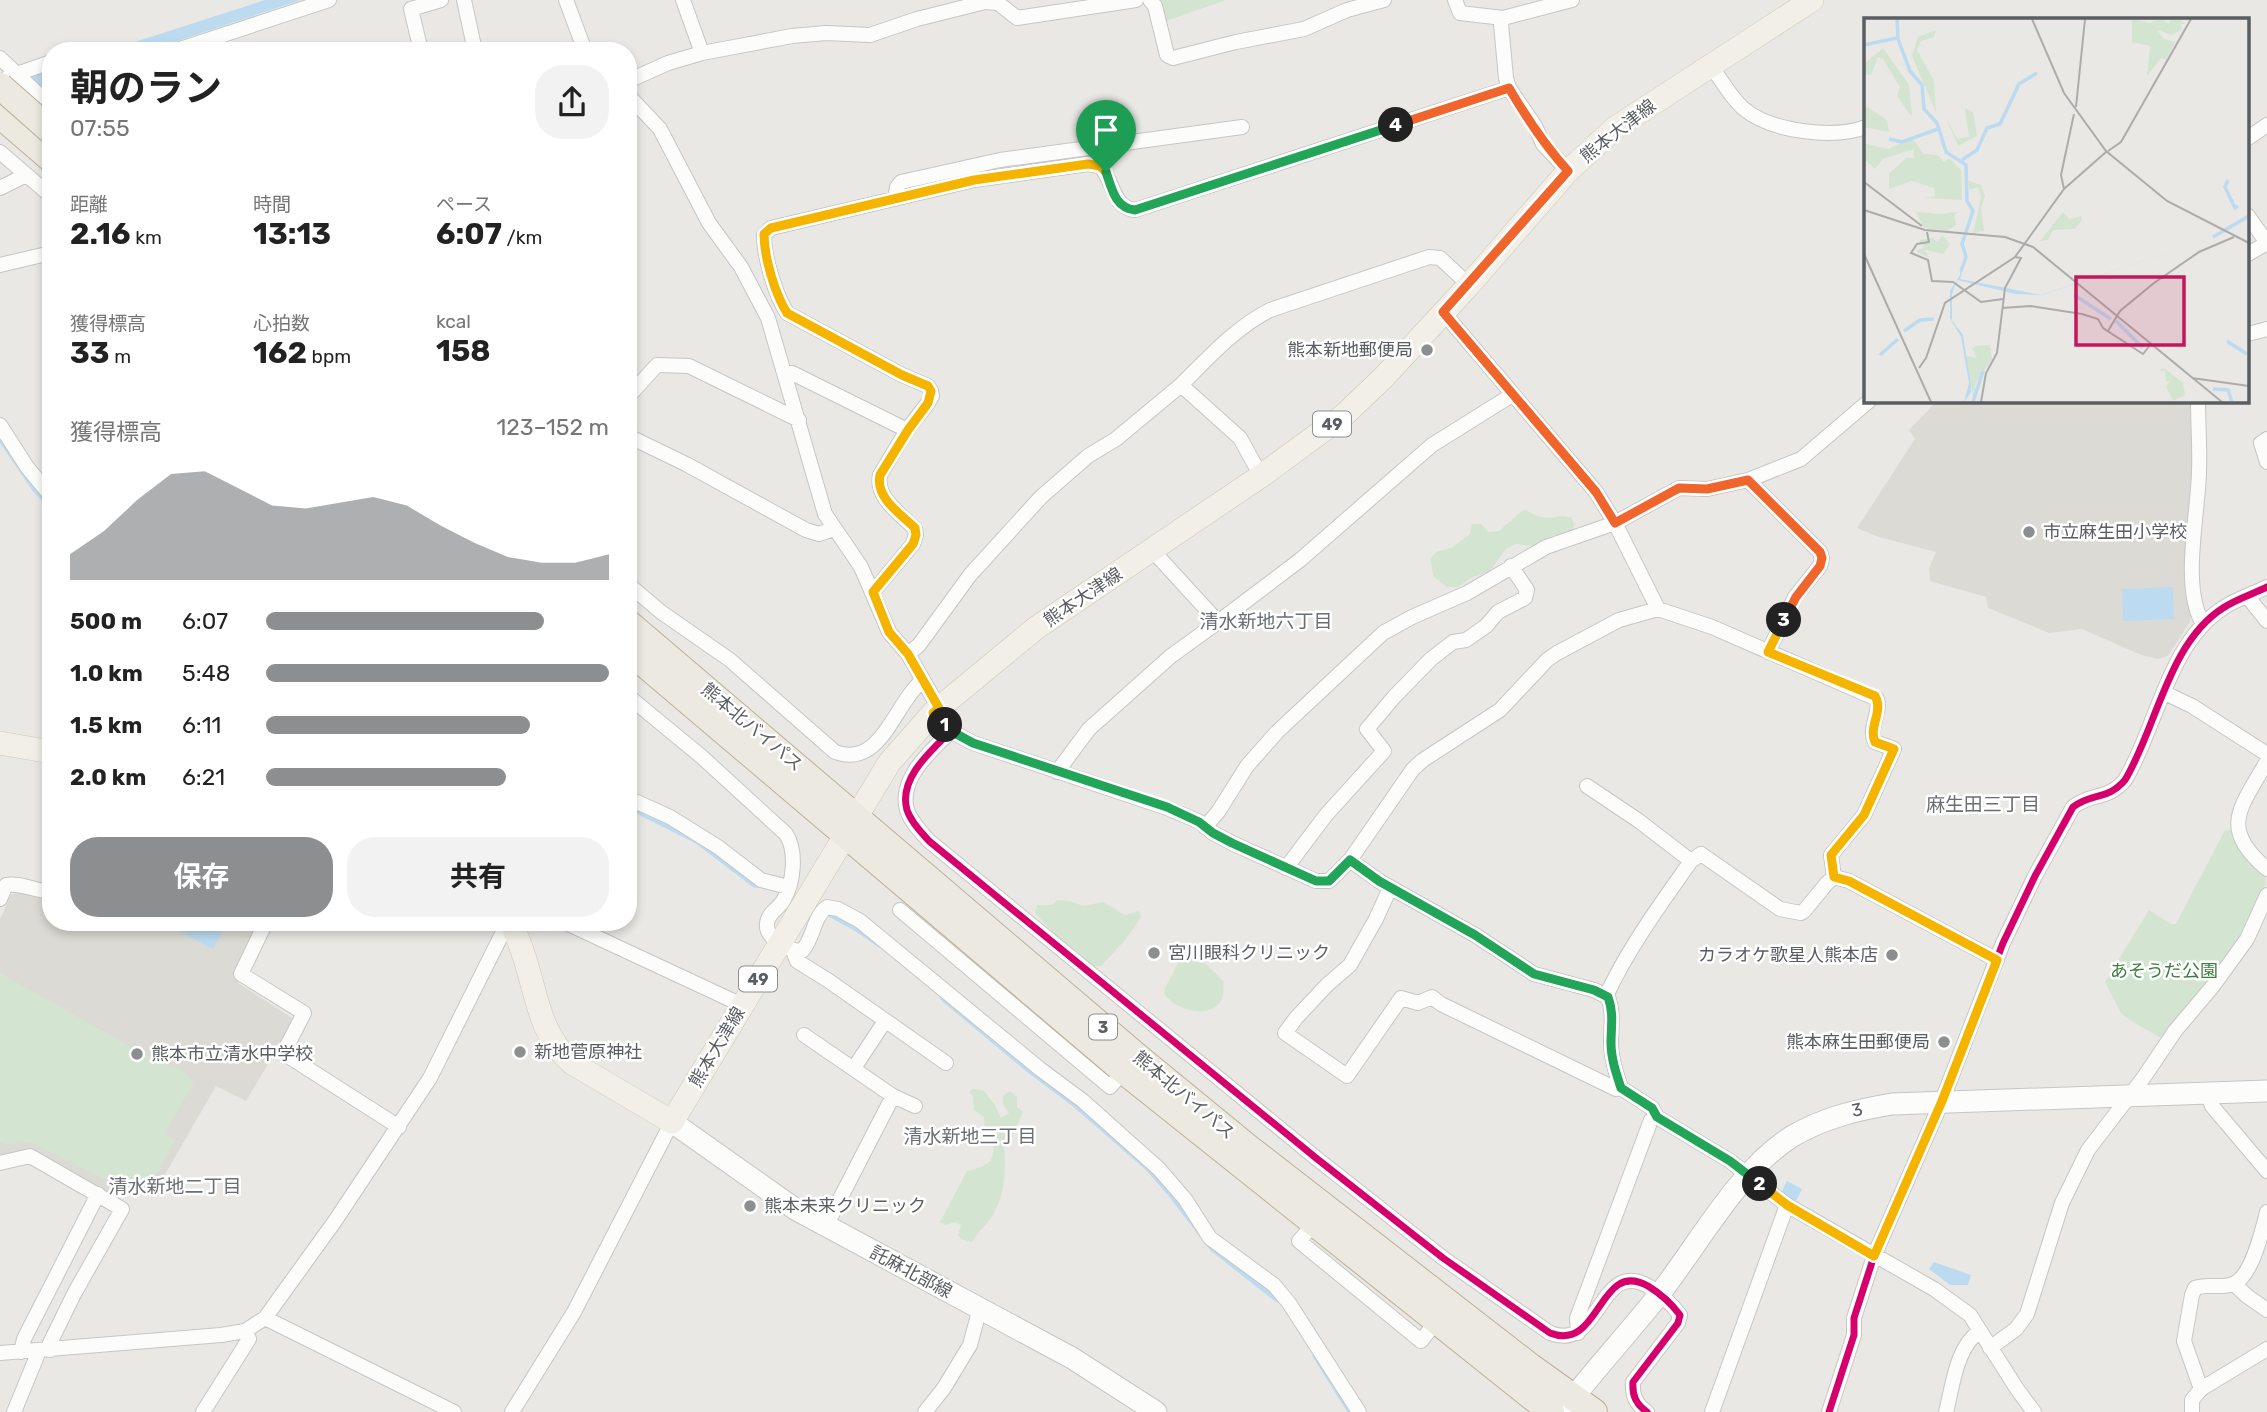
<!DOCTYPE html>
<html lang="ja">
<meta charset="utf-8">
<style>
:root{--surface:#fff;--page:#f2f2f2;--text:#222;--muted:#767676;--accent:#8c8e8f}
body{margin:0;font-family:Rubik,"Noto Sans JP",sans-serif;background:var(--page);color:var(--text);height:100vh;display:flex;flex-direction:column;font-size:26px;white-space:nowrap}
*{box-sizing:border-box;margin:0}
p{font-size:23px;color:var(--muted)}
.icon{flex:none;width:38px;height:38px;fill:none;stroke:currentColor;stroke-width:2;stroke-linecap:round;stroke-linejoin:round}
.map{position:relative;flex:1;overflow:hidden}
.drawer{position:absolute;left:42px;top:42px;width:595px;height:889px;display:flex;flex-direction:column;background:var(--surface);border-radius:28px;box-shadow:0 4px 10px #0003}
.drawer>*{flex:none}
.pin{position:absolute;display:grid;place-items:center;width:60px;height:60px;color:#fff;margin:-72px -30px;border-radius:50% 50% 50% 0;rotate:-45deg;box-shadow:0 0 7px #0007}
.pin .icon{rotate:45deg}
.km{position:absolute;width:35px;height:35px;margin:-18px;border-radius:50%;background:#222;color:#fff;font-size:19px;line-height:35px;text-align:center}
.round{display:grid;place-items:center;flex:none;width:74px;height:74px;border-radius:28px;background:var(--page)}
.headline{display:flex;align-items:center;justify-content:space-between;height:119px;padding:0 28px}
h1{font-size:38px;font-weight:700;line-height:52px}
.figures{display:grid;grid-template-columns:repeat(3,1fr);gap:10px;height:119px;padding:7px 28px}
.figures div{display:grid;align-content:center}
.figures b{font-size:30px;font-weight:700}
.figures small{font-size:19px;font-weight:400}
.figures p{font-size:19px}
.chart{height:196px;padding:14px 28px}
.chart p{display:flex;justify-content:space-between}
.chart svg{width:100%;height:126px;margin-top:7px;fill:var(--accent);opacity:.7}
.action{display:flex;gap:14px;margin-top:auto;padding:14px 28px}
.action a{flex:1;height:80px;border-radius:28px;background:var(--accent);color:#fff;font-size:28px;font-weight:700;line-height:80px;text-align:center}
.action a+a{background:var(--page);color:var(--text)}
ul{padding:0 28px;list-style:none;font-size:23px}
li{display:grid;grid-template-columns:112px 84px 1fr;align-items:center;height:52px}
li i{height:18px;border-radius:9px;background:var(--accent)}
.map>svg:first-child{display:block}
.education{fill:#dcdad4}
.green{fill:#d3e4d1}
.water{fill:#bcdbf1}
.lines{fill:none;stroke-linecap:round;stroke-linejoin:round}
.stream{stroke:#bcdbf1;stroke-width:4.5}
.street-casing{stroke:#c6c6c6;stroke-width:16}
.secondary-casing{stroke:#c6c6c6;stroke-width:23}
.primary-casing{stroke:#cfc7b4;stroke-width:24}
.highway-casing{stroke:#bcb095;stroke-width:28}
.street{stroke:#fcfcfb;stroke-width:14}
.secondary{stroke:#fcfcfb;stroke-width:21}
.primary{stroke:#f1efe7;stroke-width:23}
.highway{stroke:#ece9e1;stroke-width:26}
.highway-bridge-casing{stroke:#bcb095;stroke-width:28;stroke-linecap:butt}
.highway-bridge{stroke:#ece9e1;stroke-width:26}
.cycleway-casing{stroke:#fff;stroke-width:11}
.cycleway{stroke:#d6006c;stroke-width:7}
.split-1-casing{stroke:#fff;stroke-width:14}
.split-2-casing{stroke:#fff;stroke-width:14}
.split-3-casing{stroke:#fff;stroke-width:14}
.split-4-casing{stroke:#fff;stroke-width:14}
.split-5-casing{stroke:#fff;stroke-width:14}
.split-1{stroke:#f5b400;stroke-width:9}
.split-2{stroke:#22a559;stroke-width:9}
.split-3{stroke:#f5b400;stroke-width:9}
.split-4{stroke:#f0652b;stroke-width:9}
.split-5{stroke:#22a559;stroke-width:9}
.poi-dot{fill:#8c8e8f;stroke:#fff;stroke-width:2.5}
.labels{text-anchor:middle;dominant-baseline:central;stroke-width:5;stroke-linejoin:round;paint-order:stroke}
.shield{fill:#fff;stroke:#8c8e90;stroke-width:2}
.shield-label{font-size:16px;font-weight:bold;fill:#5a5d61}
.street-label{font-size:18px;fill:#5a5d61;stroke:#fff}
.poi-label{font-size:18px;fill:#5a5d61;stroke:#fff;text-anchor:start}
.park-label{font-size:18px;fill:#3d7e3f;stroke:#fff}
.neighbourhood-label{font-size:19px;fill:#6b6f73;stroke:#fff}
.inset-river{fill:none;stroke:#bcdbf1;stroke-width:3.5}
.inset-road{fill:none;stroke:#acacac;stroke-width:2}
.view{fill:#c2185b;fill-opacity:0.15;stroke:#c2185b;stroke-width:3.5}
.inset-edge{fill:none;stroke:#5a5d61;stroke-width:3.5}
</style>
<div class="map">
<svg width="2267" height="1412" viewBox="0 0 2267 1412">
<rect width="100%" height="100%" fill="#e9e8e4"/>
<path class="education" d="M1937,401H2193L2195,464L2191,615L2190,622L2168,656L2158,659L2141,655L2082,629L2049,633L1988,608L1986,597L1930,581L1929,568L1936,552L1879,537L1857,528L1915,439L1909,430Z
M20,891L37,898L51,899V922H260L236,977L238,983L292,1018L293,1022L246,1101L216,1086L152,1197L126,1187L119,1194L113,1195L30,1152L6,1158L0,1155V919L11,895Z"/>
<path class="green" d="M1161,0H1226L1166,21Z
M1523,510C1531,511 1534,515 1541,517C1552,520 1558,513 1572,518L1574,525L1572,532L1551,536L1544,543L1533,546L1516,544L1506,549L1489,572L1471,578L1458,587H1447L1434,577L1430,559L1436,552L1453,547L1470,534L1472,524H1481L1488,532L1499,531Z
M2225,830L2235,831L2242,853L2264,873L2266,884L2243,939L2167,1035L2159,1037L2128,1019L2121,1013L2105,982L2149,910L2171,924H2176Z
M1057,900L1070,901L1083,906L1103,902L1125,915L1139,911L1141,917L1126,939L1101,966H1093L1076,950L1059,939L1035,913L1037,905H1052Z
M1183,954C1199,954 1213,971 1223,981C1230,1022 1180,1016 1164,994L1165,988Z
M0,973L160,1063L181,1069L194,1082L165,1134L175,1140L151,1186L147,1187L126,1178L119,1186L32,1143L21,1141L9,1146L0,1142Z
M973,1089L983,1090L995,1105L1001,1118L1009,1113L1003,1104V1096L1010,1091L1017,1097V1107L1023,1112L1009,1144L1004,1148C1006,1171 1005,1194 993,1215C987,1224 978,1232 972,1242L961,1239L958,1235L961,1225L954,1222L946,1225L940,1222L967,1171C987,1166 996,1163 993,1141L985,1136L984,1117L974,1110L973,1096L969,1091Z"/>
<path class="water" d="M265,0H301L147,51H107Z
M51,68V86L0,105V88Z
M2173,587L2174,619L2123,621L2122,589Z
M169,922H227L213,949L167,925Z
M1787,1181L1802,1189L1796,1201L1781,1193Z
M1934,1262L1971,1275L1968,1285H1950L1929,1269Z"/>
<g class="lines">
<path class="stream" d="M0,439L34,489L51,507
M628,807L696,841L754,885L760,886
M827,913L856,929L879,945
M942,998L1028,1070L1076,1106L1147,1168L1169,1193L1212,1249L1277,1300
M1315,1356L1350,1412"/>
<defs>
<path id="street" d="M464,0L475,51
M566,0L585,51
M683,0L702,53
M1150,0L1155,6L1167,55L1173,58L1236,42L1304,29L1347,10L1384,0
M1455,0L1460,13L1503,18L1572,0
M1503,18L1501,24L1506,78L1509,88L1535,126L1543,144L1568,171
M174,51L329,0
M421,51L411,9L441,0
M0,58L51,106
M1710,65C1721,79 1731,98 1744,109C1772,132 1834,139 1866,127
M8,77L51,62
M628,81L668,63L702,53L792,36L826,33L870,35L917,19L985,2L998,3L1017,18L1136,0
M628,95L660,129L709,223L741,267L768,318L825,514L861,567L889,632L908,654L939,708
M2248,138L2267,125
M0,152L51,196
M0,188L26,175
M895,198L897,187L901,182L1000,160L1242,127
M2248,216L2267,243
M2248,254L2267,243
M0,265L51,253
M1443,312L1596,492L1615,523L1658,609
M2248,334L2267,329
M785,373H792L907,430
M628,397L657,365L689,366L799,420
M2198,401C2198,425 2200,449 2199,472C2198,516 2181,586 2203,624
M0,425L27,467L51,496
M628,436L686,464L806,530L819,534L834,529
M2267,439L2261,443L2267,462
M1261,476L1240,438L1181,385C1209,357 1235,328 1270,310L1429,257L1440,258L1469,285
M1748,480L1801,459L1869,401
M628,584L661,612L730,660L835,752C882,769 894,703 923,680
M873,592L913,544L916,535L915,529C901,514 875,498 880,475L907,430L928,403L932,396L931,391L928,386L902,375L787,313C775,294 764,257 764,235L771,228L974,180L1088,164L1100,166C1114,181 1112,207 1135,210L1509,88
M2247,596L2267,621
M1218,622L1300,560L1432,445L1512,395
M908,654L919,645L970,575L1041,497L1088,456L1116,439L1181,385
M2165,693L2192,706L2267,754
M628,696L702,757L786,834C797,851 794,883 783,901C778,909 768,913 767,923C765,939 789,951 802,951C814,938 813,917 827,907L838,909L860,921L1040,1069L1083,1101L1159,1169L1185,1199L1210,1238L1274,1285L1289,1303L1359,1412
M933,713L951,731L973,743L1167,808L1200,822L1213,833L1232,843L1316,881H1329L1350,860L1379,881L1475,935L1534,974L1594,990L1608,997C1614,1013 1611,1026 1611,1043C1611,1058 1616,1073 1621,1088
M951,731C932,750 898,778 907,810C911,822 921,832 929,841L1316,1158L1443,1258L1550,1333C1601,1353 1598,1258 1648,1286C1661,1294 1671,1303 1680,1315L1678,1323L1633,1382C1632,1396 1636,1404 1647,1412
M2267,761C2241,808 2218,827 2267,869
M1057,772L1089,729L1171,656L1218,622L1152,550
M1587,786L1639,821L1691,861
M628,798L670,817L718,847L761,880L788,887
M1205,827L1218,812L1247,766L1277,732L1383,633L1412,617L1467,593L1546,547L1615,523L1679,488L1707,489L1748,480L1820,552L1822,558L1820,566L1795,597L1768,652
M1350,860L1413,769L1423,760L1500,710L1547,660L1557,653L1619,620L1658,609L1712,627L1877,699C1881,713 1868,728 1875,742L1894,749L1864,815L1831,855L1834,877
M1286,868L1326,815L1384,751L1367,729L1394,697L1431,659L1453,642L1466,640L1486,626L1498,612L1525,598L1527,590L1511,566
M1390,888L1376,919L1350,965L1327,985L1296,1018L1285,1033L1347,1076L1401,998L1418,1003L1432,997L1441,1004L1616,1089L1621,1088L1652,1108L1657,1117L1730,1161L1787,1205L1934,1289L1970,1315L2017,1389L2034,1412
M0,899L6,885C17,882 37,891 51,892
M900,910L1110,1087L1124,1071
M266,922L241,974L304,1013L286,1048L288,1056L399,1127
M564,922L742,1005
M793,951L797,961L829,981L946,1063
M1606,996C1629,947 1660,905 1691,861L1701,854L1780,909L1801,913L1804,911L1827,883L1834,877L1849,881L1997,960
M804,1035L893,1096
M854,1068L885,1021
M2207,1093L2212,1106L2267,1171
M0,1163L30,1156L122,1209L74,1294L50,1343V1350
M1314,1224L1299,1241L1421,1341L1436,1322
M826,1226L893,1096L915,1106
M2234,1284L2247,1296L2267,1310
M265,1318L454,1412
M1578,1333L1577,1318L1651,1120L1657,1117
M1990,1348L2016,1329L2027,1314L2062,1203L2088,1150L2144,1077L2175,1031L2213,986L2247,939L2267,895
M21,1352L24,1339L98,1194
M0,1353L221,1335L245,1331L265,1318L335,1221L430,1078L508,922
M2201,1389L2184,1341L2192,1295L2195,1288C2207,1283 2220,1289 2233,1284C2252,1277 2262,1231 2267,1212
M14,1412L37,1356L36,1351
M203,1412L249,1339L245,1331
M512,1412L574,1312L672,1122
M925,1412L944,1388L970,1345L980,1308
M1712,1412L1787,1205
M1829,1412L1854,1335V1318L1874,1256L1942,1101L2003,943L2035,876L2073,807C2092,792 2107,801 2125,780C2157,727 2168,643 2223,608C2236,599 2253,594 2267,587
M1946,1412C1953,1385 1956,1347 1980,1331
M2192,1412V1400L2201,1389L2267,1349"/>
<path id="secondary" d="M672,1122L795,1209L1072,1358L1156,1412
M1562,1412C1593,1371 1629,1333 1661,1292C1700,1242 1737,1172 1791,1137C1823,1118 1856,1110 1892,1104L2267,1091"/>
<path id="primary" d="M0,743L51,752
M511,922C515,933 520,943 523,953C537,993 538,1033 572,1063L672,1122L889,763L933,713L1036,628L1261,476L1343,416L1383,378L1469,285L1568,171L1615,128L1812,0"/>
<path id="highway" d="M0,115L51,159
M628,623L1140,1059L1250,1149L1531,1367L1594,1412
M628,650L1124,1071L1551,1412"/>
</defs>
<use href="#street" class="street-casing"/>
<use href="#secondary" class="secondary-casing"/>
<use href="#primary" class="primary-casing"/>
<use href="#highway" class="highway-casing"/>
<use href="#street" class="street"/>
<use href="#secondary" class="secondary"/>
<use href="#primary" class="primary"/>
<use href="#highway" class="highway"/>
<defs>
<path id="highway-bridge" d="M0,86L51,131"/>
</defs>
<use href="#highway-bridge" class="highway-bridge-casing"/>
<use href="#highway-bridge" class="highway-bridge"/>
<defs>
<path id="cycleway" d="M873,592L913,544L916,535L915,529C901,514 875,498 880,475L907,430L928,403L932,396L931,391L928,386L902,375L787,313C775,294 764,257 764,235L771,228L974,180L1088,164L1100,166C1114,181 1112,207 1135,210L1509,88
M951,731C932,750 898,778 907,810C911,822 921,832 929,841L1316,1158L1443,1258L1550,1333C1601,1353 1598,1258 1648,1286C1661,1294 1671,1303 1680,1315L1678,1323L1633,1382C1632,1396 1636,1404 1647,1412
M1829,1412L1854,1335V1318L1874,1256L1942,1101L2003,943L2035,876L2073,807C2092,792 2107,801 2125,780C2157,727 2168,643 2223,608C2236,599 2253,594 2267,587"/>
</defs>
<use href="#cycleway" class="cycleway-casing"/>
<use href="#cycleway" class="cycleway"/>
</g>
<g class="lines">
<defs>
<path id="split-1" d="M945,725L933,713L939,708L908,654L889,632L873,592L913,544L916,535L915,528C901,514 875,498 880,475L908,430L928,403L931,391L928,386L902,375L787,313C775,294 764,257 764,234L771,228L974,180L1088,164L1100,166L1106,172"/>
<path id="split-2" d="M945,725L951,731L973,743L1167,807L1199,822L1213,833L1232,843L1316,881H1329L1350,860L1379,881L1475,935L1534,974L1594,990L1608,997C1614,1013 1611,1026 1611,1043C1611,1058 1616,1073 1621,1088L1652,1108L1657,1117L1730,1161L1760,1184"/>
<path id="split-3" d="M1760,1184L1787,1205L1874,1256L1942,1101L1997,960L1849,881L1834,877L1831,855L1864,815L1894,749L1875,742C1868,727 1884,711 1875,696L1768,652L1784,620"/>
<path id="split-4" d="M1396,125L1509,88C1526,117 1545,146 1568,171L1443,312L1596,492L1615,523L1679,488L1707,489L1748,480L1820,552L1822,558L1820,566L1796,597L1784,620"/>
<path id="split-5" d="M1106,172C1112,189 1115,208 1135,210L1396,125"/>
</defs>
<use href="#split-1" class="split-1-casing"/>
<use href="#split-2" class="split-2-casing"/>
<use href="#split-3" class="split-3-casing"/>
<use href="#split-4" class="split-4-casing"/>
<use href="#split-5" class="split-5-casing"/>
<use href="#split-1" class="split-1"/>
<use href="#split-2" class="split-2"/>
<use href="#split-3" class="split-3"/>
<use href="#split-4" class="split-4"/>
<use href="#split-5" class="split-5"/>
</g>
<g class="poi-dot">
<circle cx="1427" cy="350" r="7"/>
<circle cx="2029" cy="532" r="7"/>
<circle cx="1154" cy="953" r="7"/>
<circle cx="1892" cy="955" r="7"/>
<circle cx="1944" cy="1042" r="7"/>
<circle cx="520" cy="1052" r="7"/>
<circle cx="137" cy="1054" r="7"/>
<circle cx="750" cy="1206" r="7"/>
</g>
<g class="labels">
<g class="shield">
<rect x="1313" y="411.5" width="38" height="25" rx="5"/>
<rect x="739" y="966.5" width="38" height="25" rx="5"/>
<rect x="1089" y="1014.5" width="28" height="25" rx="5"/>
</g>
<g class="shield-label">
<text x="1332" y="424">49</text>
<text x="758" y="979">49</text>
<text x="1103" y="1027">3</text>
</g>
<g class="street-label">
<text transform="translate(1618 131) rotate(-38)">熊本大津線</text>
<text transform="translate(1083 597) rotate(-34)">熊本大津線</text>
<text transform="translate(752 727) rotate(40)">熊本北バイパス</text>
<text transform="translate(717 1047) rotate(-59)">熊本大津線</text>
<text transform="translate(1184 1095) rotate(40)">熊本北バイパス</text>
<text transform="translate(1857 1110) rotate(-12)">3</text>
<text transform="translate(911 1272) rotate(28)">託麻北部線</text>
</g>
<g class="poi-label">
<text x="1413" y="350" text-anchor="end">熊本新地郵便局</text>
<text x="2043" y="532">市立麻生田小学校</text>
<text x="1168" y="953">宮川眼科クリニック</text>
<text x="1878" y="955" text-anchor="end">カラオケ歌星人熊本店</text>
<text x="1930" y="1042" text-anchor="end">熊本麻生田郵便局</text>
<text x="534" y="1052">新地菅原神社</text>
<text x="151" y="1054">熊本市立清水中学校</text>
<text x="764" y="1206">熊本未来クリニック</text>
</g>
<g class="park-label">
<text x="2164" y="971">あそうだ公園</text>
</g>
<g class="neighbourhood-label">
<text x="1266" y="621">清水新地六丁目</text>
<text x="1983" y="804">麻生田三丁目</text>
<text x="970" y="1136">清水新地三丁目</text>
<text x="175" y="1186">清水新地二丁目</text>
</g>
</g>
<g transform="translate(1864 18)">
<rect width="385" height="385" fill="#e9e8e4"/>
<path d="M268,1L286,5L297,1L305,6L306,1H316L322,6H316L318,11L308,17L293,12L300,21L311,24L302,42L297,40L283,58L286,28L268,24ZM72,12L70,19L57,23L53,32L70,63L72,94L48,38L54,19ZM19,30L45,67L48,99L33,78L36,69L19,41L14,39L7,57L0,56V46ZM0,87L23,102L25,114L0,109ZM101,90L109,94L113,118L94,128L82,100L93,121L105,119ZM48,120L60,136L74,137L80,144L85,140L97,152L98,182L60,180L71,178L70,170L48,163L25,171V156L42,140H50V131L19,141L11,151L0,141V125L24,131ZM104,163L117,167L121,178L117,190L120,213L109,215L117,179L114,169L106,172ZM52,194L76,196L94,194L90,197L92,207L83,213L60,210ZM199,194L206,201L217,198L218,202L211,211L189,212L184,222L176,223ZM78,217L86,226L79,236L61,232L65,240L52,233L61,229L55,222L68,220L74,224ZM112,328L126,327L128,341L111,366L110,383L102,338L113,340L108,330ZM300,350L319,365L321,377L309,383L302,369L306,363H302L301,353L295,352Z" fill="#d3e4d1"/>
<path d="M353,218L178,277L152,276L93,262L88,276V302L99,317L107,366V374L100,384L105,365L97,319L86,300V273L96,257V248L98,254L96,261L177,277Z" fill="#bcdbf1"/>
<path class="inset-river" d="M33,1L34,21L46,53L58,67L60,91L73,105L82,134L102,147L103,183L109,193L98,226L102,239L97,253M0,27L33,20M25,121L38,124L74,111M98,142L113,132L123,110L136,106L155,66L173,55M364,162L361,169L371,190L374,188M349,219L385,198M210,277L247,301M252,303L279,330M40,313L56,302L70,301M363,323L383,336M16,337L34,321M349,371L364,372L368,384M109,384L119,353"/>
<path class="inset-road" d="M168,1L200,75L242,133L303,183L385,225M212,89L221,1M244,133L257,124L327,1M0,164L58,208M200,171L197,157L210,96M0,192L61,212L141,219L169,229L358,384M63,214L65,224L53,226L47,235L64,242L68,263L89,264L117,284L139,281M0,236L67,384M138,290L167,288L218,296L234,301L239,310L279,336L287,326M244,313L256,293L290,265L335,234L370,219M55,350L62,340L81,285L151,239L200,171L242,134M328,360L385,368M117,384L122,355L133,335L141,270L157,240L151,239"/>
<path class="view" d="M212,259H320V327H212Z"/>
<rect width="385" height="385" class="inset-edge"/>
</g>
</svg>
<div class="pin" style="left:1106px;top:172px;background:#1e9e55"><svg class="icon" aria-label="arrive" viewBox="0 0 24 24"><path d="M6 21V4h12l-3 4 3 4H6"/></svg></div>
<b class="km" style="left:945px;top:725px">1</b>
<b class="km" style="left:1760px;top:1184px">2</b>
<b class="km" style="left:1784px;top:620px">3</b>
<b class="km" style="left:1396px;top:125px">4</b>
<section class="drawer">
<div class="headline"><div><h1>朝のラン</h1><p>07:55</p></div><a class="round"><svg class="icon" aria-label="share" viewBox="0 0 24 24"><path d="M12 15V3M7 8l5-5 5 5M5 13v7h14v-7"/></svg></a></div>
<div class="figures">
<div><p>距離</p><b>2.16<small> km</small></b></div>
<div><p>時間</p><b>13:13</b></div>
<div><p>ペース</p><b>6:07<small> /km</small></b></div>
</div>
<div class="figures">
<div><p>獲得標高</p><b>33<small> m</small></b></div>
<div><p>心拍数</p><b>162<small> bpm</small></b></div>
<div><p>kcal</p><b>158</b></div>
</div>
<div class="chart"><p><span>獲得標高</span>123–152 m</p>
<svg viewBox="0 0 160 44" preserveAspectRatio="none"><path d="M0 44V35L10 27L20 16L30 7L40 6L50 12L60 18L70 19L80 17L90 15L100 18L110 25L120 31L130 36L140 38L150 38L160 35V44z"/></svg>
</div>
<ul>
<li><b>500 m</b>6:07<i style="width:81%"></i></li>
<li><b>1.0 km</b>5:48<i style="width:100%"></i></li>
<li><b>1.5 km</b>6:11<i style="width:77%"></i></li>
<li><b>2.0 km</b>6:21<i style="width:70%"></i></li>
</ul>
<div class="action"><a>保存</a><a>共有</a></div>
</section>
</div>
